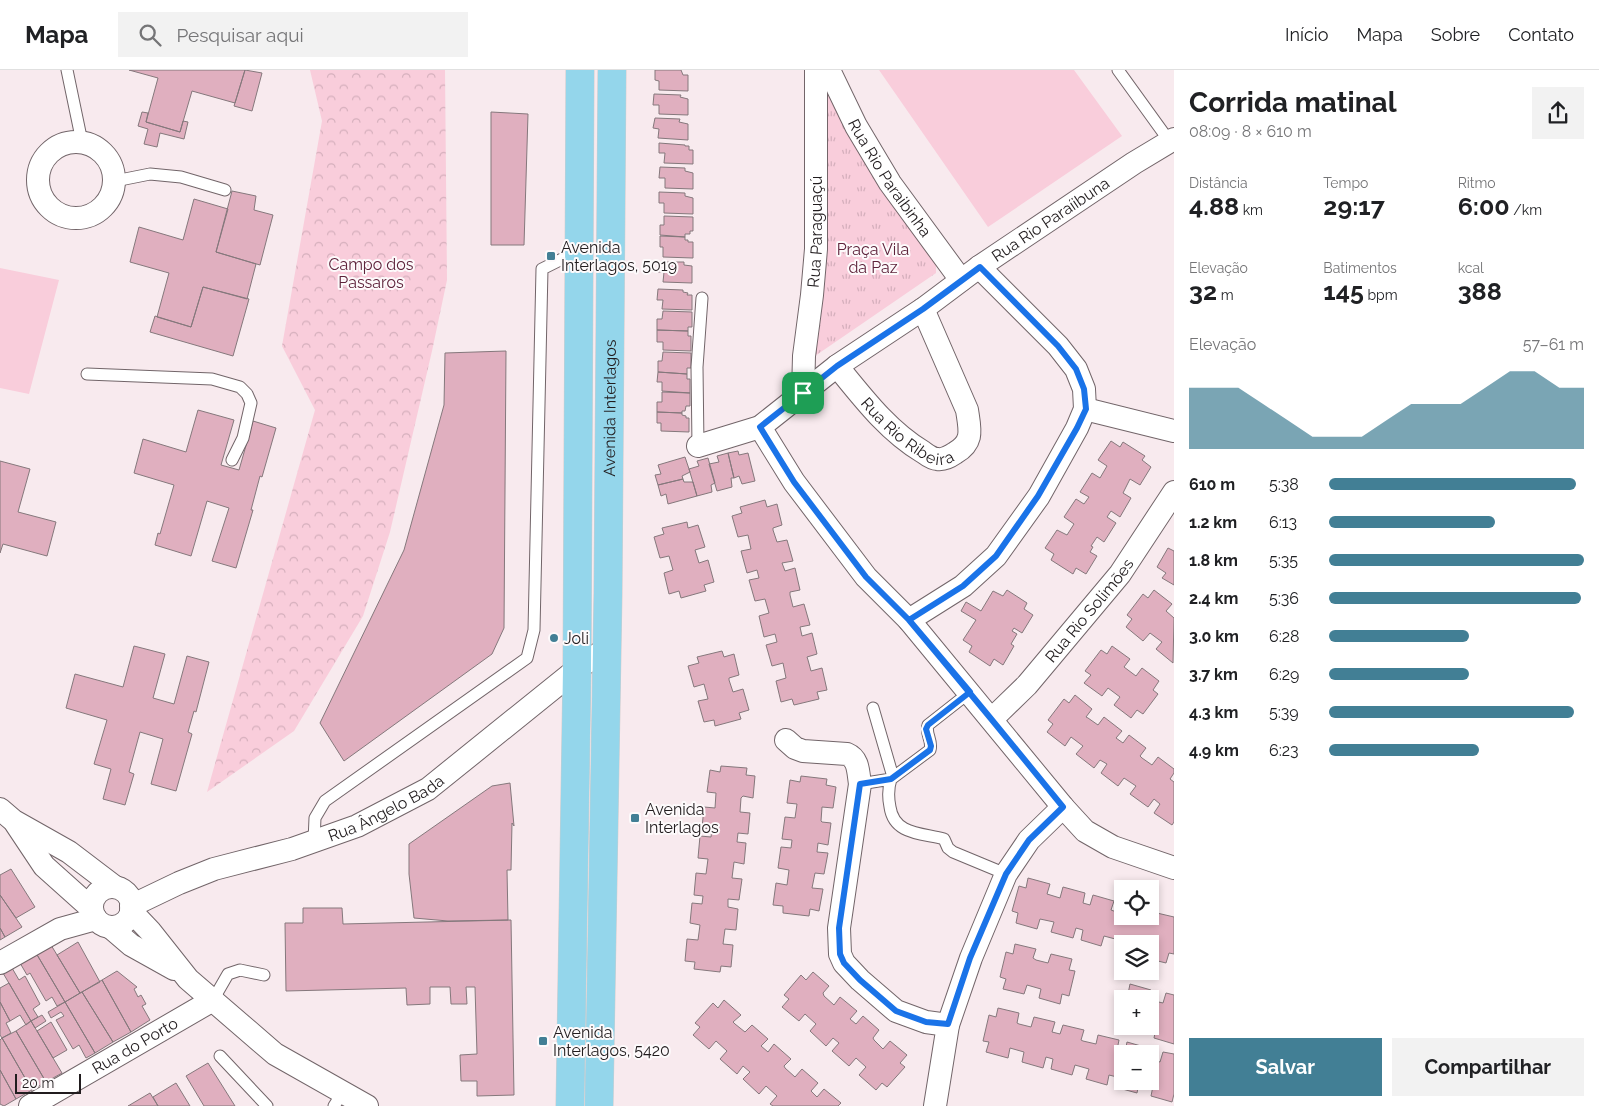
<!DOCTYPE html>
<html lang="pt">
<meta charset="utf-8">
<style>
:root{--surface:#fff;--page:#f2f2f2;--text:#202124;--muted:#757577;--line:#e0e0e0;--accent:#427f95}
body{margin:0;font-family:Raleway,sans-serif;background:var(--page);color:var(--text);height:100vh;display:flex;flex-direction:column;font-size:19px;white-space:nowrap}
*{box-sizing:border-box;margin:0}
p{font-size:16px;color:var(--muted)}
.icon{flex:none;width:28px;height:28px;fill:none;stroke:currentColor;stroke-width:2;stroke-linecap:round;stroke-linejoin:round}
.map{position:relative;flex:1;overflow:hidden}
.side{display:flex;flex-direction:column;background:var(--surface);width:425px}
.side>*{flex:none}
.tools{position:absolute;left:1114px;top:810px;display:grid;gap:10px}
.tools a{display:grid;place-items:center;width:45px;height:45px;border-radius:0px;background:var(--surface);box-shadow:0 2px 8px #0003;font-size:25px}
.scale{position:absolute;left:15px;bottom:12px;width:66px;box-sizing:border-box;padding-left:5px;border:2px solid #211c1e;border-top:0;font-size:14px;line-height:18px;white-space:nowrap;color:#211c1e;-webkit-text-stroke:4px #fdfafb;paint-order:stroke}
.pin{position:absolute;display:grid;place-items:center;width:42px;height:42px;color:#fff;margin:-21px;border-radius:10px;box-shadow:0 2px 8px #0006}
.round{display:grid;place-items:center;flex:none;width:52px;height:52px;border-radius:0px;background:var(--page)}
.summary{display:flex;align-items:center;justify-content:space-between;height:85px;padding:0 15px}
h1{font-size:28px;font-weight:700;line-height:38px}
.stats{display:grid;grid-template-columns:repeat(3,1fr);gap:8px;height:85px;padding:5px 15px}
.stats div{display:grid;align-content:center}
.stats b{font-size:25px;font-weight:700}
.stats small{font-size:14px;font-weight:400}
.stats p{font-size:14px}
.chart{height:140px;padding:10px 15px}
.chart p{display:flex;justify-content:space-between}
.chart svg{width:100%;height:90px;margin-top:5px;fill:var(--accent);opacity:.7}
.cta{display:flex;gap:10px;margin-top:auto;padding:10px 15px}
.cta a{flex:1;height:58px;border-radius:0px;background:var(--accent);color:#fff;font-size:20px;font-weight:700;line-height:58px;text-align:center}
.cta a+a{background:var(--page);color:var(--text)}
ul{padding:0 15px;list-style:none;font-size:16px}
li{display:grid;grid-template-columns:80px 60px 1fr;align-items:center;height:38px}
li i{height:12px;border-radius:6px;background:var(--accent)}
header{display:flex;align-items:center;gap:30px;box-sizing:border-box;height:70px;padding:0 25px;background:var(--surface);border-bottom:1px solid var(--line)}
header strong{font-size:24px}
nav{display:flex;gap:28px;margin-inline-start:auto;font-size:18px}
.search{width:350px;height:45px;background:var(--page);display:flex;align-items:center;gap:12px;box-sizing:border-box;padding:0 18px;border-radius:0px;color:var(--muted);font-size:19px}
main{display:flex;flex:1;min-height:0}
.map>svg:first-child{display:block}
.grass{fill:#f9cddb}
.forest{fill:url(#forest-crowns)}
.park{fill:url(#park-tufts)}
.building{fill:#e0afbf;stroke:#85787c}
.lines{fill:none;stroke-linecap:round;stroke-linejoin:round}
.lane-casing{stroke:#726569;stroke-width:13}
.street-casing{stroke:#726569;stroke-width:24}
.primary-casing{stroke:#cecdce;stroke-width:29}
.lane{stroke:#fff;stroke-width:11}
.street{stroke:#fff;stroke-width:22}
.primary{stroke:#94d6eb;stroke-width:28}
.route-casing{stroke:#fff;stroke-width:10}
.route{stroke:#1a73e8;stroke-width:6}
.poi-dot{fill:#427f95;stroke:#fdfafb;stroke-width:2}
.labels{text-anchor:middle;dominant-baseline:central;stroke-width:4;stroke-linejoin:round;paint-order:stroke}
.street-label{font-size:16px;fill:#211c1e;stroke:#fdfafb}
.poi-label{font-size:16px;fill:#211c1e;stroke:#fdfafb;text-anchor:start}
.park-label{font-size:16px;fill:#5e233b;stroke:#fdfafb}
</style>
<header>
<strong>Mapa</strong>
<div class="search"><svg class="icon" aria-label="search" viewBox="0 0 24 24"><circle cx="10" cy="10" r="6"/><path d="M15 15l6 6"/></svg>Pesquisar aqui</div>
<nav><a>Início</a><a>Mapa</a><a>Sobre</a><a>Contato</a></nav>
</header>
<main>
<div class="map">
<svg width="1174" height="1036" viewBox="0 0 1174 1036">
<defs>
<pattern id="forest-crowns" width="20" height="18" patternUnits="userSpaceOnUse" patternTransform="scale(1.25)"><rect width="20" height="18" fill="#f9cddb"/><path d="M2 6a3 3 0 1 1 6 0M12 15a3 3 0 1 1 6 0" fill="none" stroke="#d5afbc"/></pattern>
<pattern id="park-tufts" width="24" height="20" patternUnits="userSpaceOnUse" patternTransform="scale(1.25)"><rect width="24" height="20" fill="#f9cddb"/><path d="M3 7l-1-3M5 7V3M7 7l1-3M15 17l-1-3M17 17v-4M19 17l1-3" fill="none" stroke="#d5afbc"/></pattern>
</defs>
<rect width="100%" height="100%" fill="#f8eaee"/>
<path class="grass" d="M879,0H1074L1122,66L988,157Z
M0,198L59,210L29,324L0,318Z"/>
<path class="forest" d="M310,0H445L447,210L432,281L390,462L363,546L294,661L207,722L315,340L282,276L322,51Z"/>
<path class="park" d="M828,23L936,188V203L815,286L826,94Z"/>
<path class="building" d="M129,0H245L235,33L192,21L180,62L146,52L158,8Z
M245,0L262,3L252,41L234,36Z
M655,0H681L683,5H688V21L659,20V11L655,10Z
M654,24L681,25L680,27L688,29V45L659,44V35H653Z
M142,42L148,43L146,52L180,62L183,51L188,52L184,69L160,63L157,77L144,74L148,59L138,56Z
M491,42L528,44L524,175H491Z
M655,48L680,49L679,52L688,54V70L658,68L659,59L653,58Z
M659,73L685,75V76H689V80H693V94L664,93L665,83H659Z
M660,97L685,98V101L693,103V119L665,118V108H659Z
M232,121L256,126L254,140L273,145L260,195L216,182Z
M659,122L685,123V126L693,128V144L664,143V133H659Z
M194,129L228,139L216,182L256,194L247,229L203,217L191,257L157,247L169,203L130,192L139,157L183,170Z
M664,146L693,147V161H690V164H685V167L660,165V155H664Z
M660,166L685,167V170H688V172H693V188L663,187V177H660Z
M659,192H684V195L692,196V213L663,212L664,202H658Z
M203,217L249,229L233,286L150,262L155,246L191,257Z
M658,219L683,220V222L688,223L687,225H692V240L662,239L663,230H657Z
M663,241L692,242V257H688V261L657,260V249H662Z
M657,260L688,261V266H691V281L663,280V272H657Z
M506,281L504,558L492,584L344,691L320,653L404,480L444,335L445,283Z
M663,282L691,283V298H687V304L658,302V291H662Z
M658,302L687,304V309H690V323L662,321V312H657Z
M662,322L690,323V336H686L685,341H682V343L657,342V332H662Z
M198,340L234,350L221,395L239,400L253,351L276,358L262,407L260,406L251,440H253L236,498L212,491L229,438L207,431L191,486L155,475L158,463L160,464L174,415L134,403L143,369L186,382Z
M657,342L682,343V345L686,346V348H689V362L661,361V353H657Z
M1111,371L1120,377L1123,372L1145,386L1142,390L1151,397L1140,415L1130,409L1123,423L1131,428L1120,447L1111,441L1107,447L1116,453L1104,472L1097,467L1091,476L1093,477L1090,482L1097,486L1086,504L1076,498L1073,504L1051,490L1054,484L1045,478L1057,460L1067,465L1074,454L1064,447L1076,429L1084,434L1089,427L1080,422L1092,403L1100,408L1107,396L1098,390Z
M738,381L739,385L748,383L755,411L742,414L739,406L734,408L728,383Z
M728,383L734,408H731L732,417L717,421L709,394L719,392L717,386Z
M685,387L690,402L682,406L683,409L658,415L655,405L661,404L658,395Z
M708,388L715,413L711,415L712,422L697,426L689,399L699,396L697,391Z
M0,391L30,399L18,442L56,452L47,486L3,474L0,483Z
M683,409L684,412H693L697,426L668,434L666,424L661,426L658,415Z
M765,430L767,437L777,434L782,455L773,458V460L777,472L787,470L793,491L782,493L785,501L795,498L800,520L790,522V525L793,537L804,534L810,555L800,557L802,566L812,563L817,584L807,587L808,590L811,601L822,598L827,620L817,622L819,629L794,635L792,629L781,632L776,611L786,608L783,593L772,596L766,575L777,572L775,564L764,567L759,546L769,543L765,529L755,531L749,510L759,508L757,500L747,503L741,481L751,479L748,465L738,467L732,446L742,443L740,437Z
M687,452L688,458L698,455L705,477L695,480L699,493L708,490L714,512L704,515L706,521L681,528L679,521L669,524L664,503L673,500L669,486L660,488L654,467L664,464L662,458Z
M1168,478L1174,481V515L1162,508L1166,503L1157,497Z
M1007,520L1027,533L1024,539L1033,545L1022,563L1014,558L1012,561L1017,564L1011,574L1014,576L1003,595L994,589L990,596L969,582L972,576L963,570L976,550L961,541L966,532L981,541L993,521L1003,526Z
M1154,520L1172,534L1166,541L1174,548L1173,593L1156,579L1162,572L1150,563L1143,571L1126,557L1132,549L1127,545L1143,524L1148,528Z
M134,576L165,584L153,628L174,634L187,586L209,592L196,642L194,641L188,662L192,664L176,721L151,714L163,669L140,662L129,702L134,704L125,735L103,729L111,699L94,694L107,650L66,638L75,604L123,617Z
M1112,576L1130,589L1124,597L1136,606L1142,598L1159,611L1153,620L1158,624L1143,644L1137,640L1131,648L1114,635L1120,627L1108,618L1102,626L1084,613L1091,605L1085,601L1101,580L1107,584Z
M722,581L724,587L734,584L739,605L729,608V610L733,622L743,619L749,640L739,643L741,649L715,656L714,650L704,652L698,631L708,629L704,614L694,617L688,596L699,593L697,587Z
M1075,625L1092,639L1086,647L1088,648L1098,655L1104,647L1122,661L1116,668L1123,673L1129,665L1146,678L1140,686L1142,688L1152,695L1158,687L1174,699V703L1170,709L1174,712V752L1172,755L1154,743L1160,734L1154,729L1148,737L1130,724L1136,716L1124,708L1118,716L1101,703L1107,694L1100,690L1094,698L1076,684L1083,676L1071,667L1065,676L1047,662L1053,654L1048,650L1064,629L1069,633Z
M721,696L747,698L746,705L755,706L753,728L743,726L741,728L740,742L750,743L748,764L738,763L737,772L746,773L744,794L734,792L732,808L742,809L739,830L728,829V837L738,839L736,860L725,859L723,874L733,875L731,897L721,896L720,902L694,899L695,892L685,891L687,869L698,870L700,855L690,853L692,833L702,834L703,826L694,825L696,803L706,804L708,789L698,788L700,766L711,767L712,759L702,758L704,737L715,738L716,723L707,722L710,700L720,702Z
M801,706L827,709L826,715L836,717L833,738L822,737L821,751L822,752L831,753L828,775L818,773L817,782L828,783L824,804L815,803L812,818L823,819L819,841L810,839L809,846L783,843V836L773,835L776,813L787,815L789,800L778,798L781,777L791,778L792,770L782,769L785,747L795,748L797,734L787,733L790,710L800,712Z
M510,713L514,756L512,753L511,800H507L508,850L448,851L414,848L409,804V774L492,716Z
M11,799L35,837L16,848L0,825V805Z
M1028,808L1050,814L1047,824L1060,828L1063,817L1085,823L1083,833L1090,835L1093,825L1114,831L1111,840L1122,844V846H1148L1146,850L1155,852L1157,843L1174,847V884L1169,883L1166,893L1150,889V874H1122V881L1116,880L1119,870L1104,866L1101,876L1081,870L1083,860L1076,858L1073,868L1051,862L1054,852L1040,849L1037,859L1016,853L1018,843L1012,841L1019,816L1026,818Z
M0,825L22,857L5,867L0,858Z
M303,838H342L343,854L511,850L514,1025L477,1026V1011H461L460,985L477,984L475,917H466L467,934H451L450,917H430V934L407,935L406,918L286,921L285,853H303Z
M0,858L5,867L0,870Z
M78,872L100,912L80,923L57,885Z
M1015,874L1036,879L1033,888L1036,890L1048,893L1051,884L1072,889L1069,900L1075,901L1069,926L1062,924L1060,934L1039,928L1041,919L1027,915L1024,924L1003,919L1006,909L1000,907L1006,882L1013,884Z
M51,875L80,923L65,932L36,883Z
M36,883L65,932L57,936L52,927L46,931L30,903L27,905L20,893Z
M12,898L19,910L25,906L40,934L33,939L38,947L31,951L3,903Z
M117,901L137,917L134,919L138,927L141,925L146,934L142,936L150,950L131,962L102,910Z
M813,902L829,916L823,923L824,926L834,935L840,927L857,941L850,949L856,954L863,946L879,960L873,968L874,970L883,979L890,971L907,985L900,993L905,997L887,1017L882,1013L876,1020L859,1005L866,997L856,988L849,996L832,981L839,973L833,968L826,976L810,961L816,954L805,944L799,951L782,937L789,929L784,925L801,905L806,910Z
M102,910L131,962L113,972L82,922Z
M9,913L31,951L26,955L20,945L10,951L0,932V918Z
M1130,914L1151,920L1148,929H1122V956H1141L1139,964L1118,958L1121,948L1115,947L1121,922L1128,924Z
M82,922L113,972L95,983L65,932Z
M1166,923L1174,925V974L1154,968L1156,958L1150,956V930L1163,933Z
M724,930L741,945L733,952L735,954L745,962L752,955L768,969L761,976L768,982L774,974L791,989L784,996L785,998L795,1007L802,999L818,1013L811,1021L817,1027L824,1019L841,1033L838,1036H773L770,1034L777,1026L766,1016L759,1024L743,1009L750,1002L743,996L737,1004L720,989L727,981L716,971L709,979L693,965L700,957L695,953L713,933L718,938Z
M0,932L10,951L6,953L11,963L2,968L0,965Z
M65,932L95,983L86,988L79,975L73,979L56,950L64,946L61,942L51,948L48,942Z
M998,938L1019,943L1017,953L1019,954L1031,957L1034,947L1055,952L1052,962L1060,964L1063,955L1084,960L1081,970L1083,971L1096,974L1098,965L1119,970L1117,980L1125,982L1127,972L1148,978L1147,984H1122V1011H1150V989L1160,992L1163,982L1174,984V1024L1172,1032L1151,1026L1153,1016L1139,1013L1137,1023L1115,1017L1117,1007L1109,1005L1107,1015L1086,1009L1089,999L1075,995L1072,1005L1051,999L1053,989L1046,987L1043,998L1022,992L1024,982L1010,978L1008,988L986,982L989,972L983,971L989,945L996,947Z
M42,945L46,951L35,958L31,951Z
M31,951L62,1003L46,1012L16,961Z
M51,952L67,980L53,988L37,961Z
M16,961L46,1012L32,1020L2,968Z
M2,968L32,1020L16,1029L0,1000V970Z
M208,993L235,1036H204L186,1006Z
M0,1000L16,1029L4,1036L0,1034Z
M176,1013L190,1036H158L153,1027Z
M150,1023L158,1036H128Z"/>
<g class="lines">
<defs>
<path id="lane" d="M67,0L82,72
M1118,0L1170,72
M115,111L150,104L181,107L225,120
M87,304L212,309L240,317L247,324L251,333L243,368L232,390
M698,376L697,297L702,228
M970,622L928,655C925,664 933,671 930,680L891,709C888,718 888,727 890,737C894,765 922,763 944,769L948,778L953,782L1006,804
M873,638L893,707
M860,714L891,709
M314,771L315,748L325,731L527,588L534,560L542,199L578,181
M213,930L228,904L240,900L264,905
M220,986L267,1036
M334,1036L343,1022"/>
<g id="street">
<path id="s1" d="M829,0L856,56L890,113L961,210"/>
<circle cx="76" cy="110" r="38"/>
<path id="s2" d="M837,296C863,328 888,361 923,382C927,385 933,389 937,389C944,390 949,387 955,383C974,372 970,360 967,340L923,239"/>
<path id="s3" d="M803,323L804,286L812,225L816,179V0"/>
<path d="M1085,339L1174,361"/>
<path d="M760,357L794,412L866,507L909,550L1063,737L1085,761L1113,777L1174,798"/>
<path id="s4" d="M698,376L760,357L837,296L923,239L979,197L1134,93L1174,69"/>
<path d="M909,550L963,516L996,486L1039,426L1077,358L1085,339L1084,319L1076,299L1058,276L979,197"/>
<path id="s5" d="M992,649L1027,615L1120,504L1174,422"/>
<path d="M786,670L795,678L803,681L847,684C859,689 858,702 860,714L839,858L840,884L844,893L860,910L896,941L926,952L948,955"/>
<path d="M0,739L14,751L69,782L115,817"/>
<path d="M16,754L44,796L92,839"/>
<circle cx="112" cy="837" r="20"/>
<path id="s6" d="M131,836L179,813L214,799L292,779L357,756L428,719L577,599L607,578"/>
<path d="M131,841L150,861L188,909L275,984L367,1036"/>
<path d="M110,857L131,875L174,899"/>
<path d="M0,893L60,859L96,849"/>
<path id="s7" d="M30,1036L213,930"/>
<path d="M935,1036L948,955L971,888L1006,804L1029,770L1063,737"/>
</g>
<g id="primary">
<path d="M570,1036L577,599L580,0"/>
<path id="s8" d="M599,1036L608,523L612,0"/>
</g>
</defs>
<use href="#lane" class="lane-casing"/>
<use href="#street" class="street-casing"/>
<use href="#primary" class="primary-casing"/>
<use href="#lane" class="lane"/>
<use href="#street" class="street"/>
<use href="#primary" class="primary"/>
</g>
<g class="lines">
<defs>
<path id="route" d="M803,323L760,357L794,412L866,507L909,550L970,622L928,655L926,659L931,676L930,680L891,709L860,714L839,858L840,884L844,893L860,910L896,941L926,952L948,954L970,888L1006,804L1029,770L1063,737C1012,674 961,612 909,550L963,516L996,486L1038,426L1077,358L1086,339L1084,319L1076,299L1058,276L980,197L923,239L837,296L803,323"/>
</defs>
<use href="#route" class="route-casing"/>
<use href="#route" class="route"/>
</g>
<g class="poi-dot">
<rect x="546" y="181" width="10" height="10" rx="2.5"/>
<circle cx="554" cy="568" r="5"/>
<rect x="630" y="743" width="10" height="10" rx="2.5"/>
<rect x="538" y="966" width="10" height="10" rx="2.5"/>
</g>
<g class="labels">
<g class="street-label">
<text stroke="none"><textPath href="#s1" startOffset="124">Rua Rio Paraibinha</textPath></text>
<text stroke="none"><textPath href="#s4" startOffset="422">Rua Rio Paraíibuna</textPath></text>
<text stroke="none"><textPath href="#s3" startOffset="162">Rua Paraguaçú</textPath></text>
<text stroke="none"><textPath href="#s8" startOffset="698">Avenida Interlagos</textPath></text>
<text stroke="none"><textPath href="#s2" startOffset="99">Rua Rio Ribeira</textPath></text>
<text stroke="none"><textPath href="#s5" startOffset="146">Rua Rio Solimões</textPath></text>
<text stroke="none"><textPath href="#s6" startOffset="274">Rua Ângelo Bada</textPath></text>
<text stroke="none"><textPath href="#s7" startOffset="121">Rua do Porto</textPath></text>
</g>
<g class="poi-label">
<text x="561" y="177">Avenida<tspan x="561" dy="18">Interlagos, 5019</tspan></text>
<text x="564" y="568">Joli</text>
<text x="645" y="739">Avenida<tspan x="645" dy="18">Interlagos</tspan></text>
<text x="553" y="962">Avenida<tspan x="553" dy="18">Interlagos, 5420</tspan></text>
</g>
<g class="park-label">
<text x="873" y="179">Praça Vila<tspan x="873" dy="18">da Paz</tspan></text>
<text x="371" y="194">Campo dos<tspan x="371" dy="18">Passaros</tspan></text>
</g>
</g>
</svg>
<div class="tools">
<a><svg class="icon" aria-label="locate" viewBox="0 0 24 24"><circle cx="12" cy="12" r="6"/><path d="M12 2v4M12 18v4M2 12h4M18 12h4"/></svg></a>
<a><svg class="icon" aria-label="layers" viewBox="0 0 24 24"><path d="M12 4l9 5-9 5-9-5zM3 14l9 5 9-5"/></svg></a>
<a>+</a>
<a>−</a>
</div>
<div class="scale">20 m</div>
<div class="pin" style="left:803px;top:323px;background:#1e9e55"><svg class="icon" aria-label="arrive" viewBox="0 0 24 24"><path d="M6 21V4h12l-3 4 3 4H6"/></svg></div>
</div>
<section class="side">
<div class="summary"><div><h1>Corrida matinal</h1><p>08:09 · 8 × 610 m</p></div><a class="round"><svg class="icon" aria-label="share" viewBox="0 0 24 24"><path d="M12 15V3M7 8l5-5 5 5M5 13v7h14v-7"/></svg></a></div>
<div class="stats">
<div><p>Distância</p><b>4.88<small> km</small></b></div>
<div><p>Tempo</p><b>29:17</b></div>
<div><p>Ritmo</p><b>6:00<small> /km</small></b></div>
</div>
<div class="stats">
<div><p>Elevação</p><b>32<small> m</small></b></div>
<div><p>Batimentos</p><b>145<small> bpm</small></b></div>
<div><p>kcal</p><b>388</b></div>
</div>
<div class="chart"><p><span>Elevação</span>57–61 m</p>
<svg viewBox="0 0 160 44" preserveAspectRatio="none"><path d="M0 44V14L10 14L20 14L30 22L40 30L50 38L60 38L70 38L80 30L90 22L100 22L110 22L120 14L130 6L140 6L150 14L160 14V44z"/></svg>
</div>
<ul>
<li><b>610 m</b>5:38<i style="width:97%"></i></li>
<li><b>1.2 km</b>6:13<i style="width:65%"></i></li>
<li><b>1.8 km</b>5:35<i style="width:100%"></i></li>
<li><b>2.4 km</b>5:36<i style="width:99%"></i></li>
<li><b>3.0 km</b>6:28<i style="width:55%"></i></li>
<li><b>3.7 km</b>6:29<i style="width:55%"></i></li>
<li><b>4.3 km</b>5:39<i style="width:96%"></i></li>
<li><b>4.9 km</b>6:23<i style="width:59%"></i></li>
</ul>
<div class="cta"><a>Salvar</a><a>Compartilhar</a></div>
</section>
</main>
